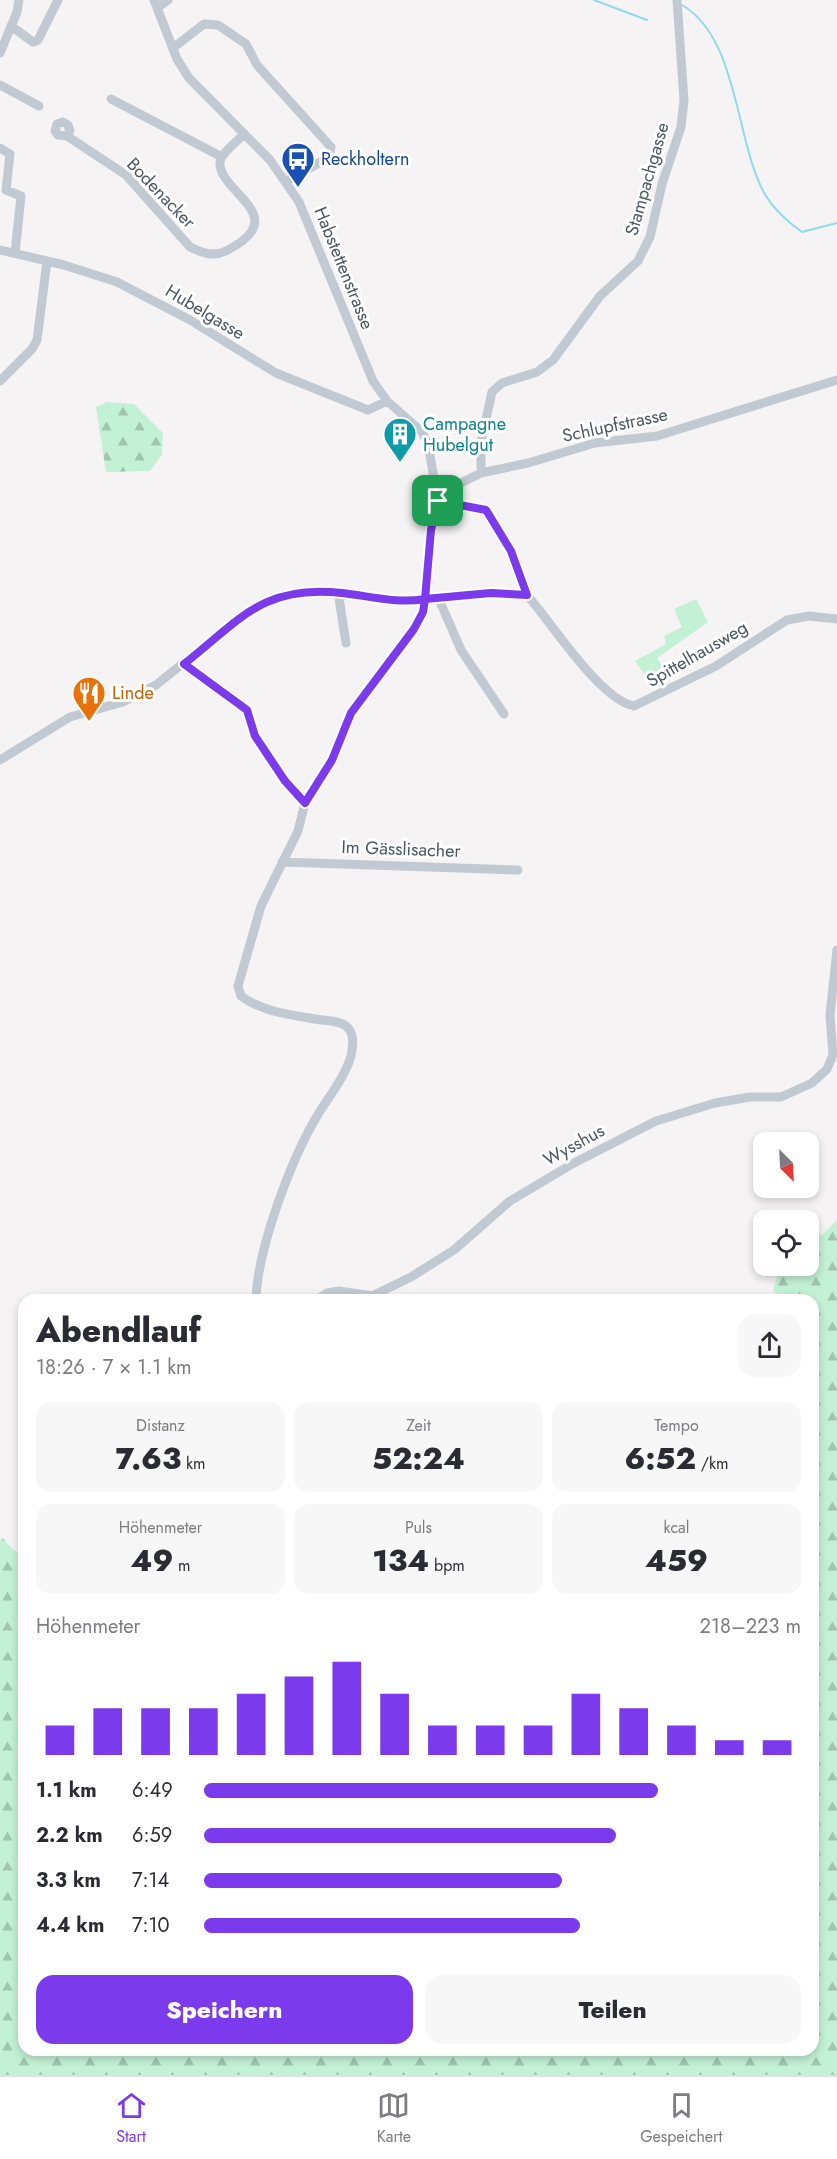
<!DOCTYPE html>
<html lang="de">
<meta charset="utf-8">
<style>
:root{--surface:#fff;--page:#f7f7f7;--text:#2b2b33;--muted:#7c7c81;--line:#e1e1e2;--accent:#7c3aed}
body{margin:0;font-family:Jost,sans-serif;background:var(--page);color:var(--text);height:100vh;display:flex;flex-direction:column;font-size:22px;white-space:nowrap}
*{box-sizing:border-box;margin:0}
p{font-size:20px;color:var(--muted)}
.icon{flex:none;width:33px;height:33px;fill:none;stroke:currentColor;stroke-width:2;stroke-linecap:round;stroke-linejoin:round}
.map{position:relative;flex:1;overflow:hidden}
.details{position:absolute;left:18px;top:1294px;width:801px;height:762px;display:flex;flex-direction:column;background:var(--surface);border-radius:18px;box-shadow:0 3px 9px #0003}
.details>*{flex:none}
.needle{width:39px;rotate:156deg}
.fabs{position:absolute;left:753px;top:1132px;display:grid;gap:12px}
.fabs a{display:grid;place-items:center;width:66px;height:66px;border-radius:12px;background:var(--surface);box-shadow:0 3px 9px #0003;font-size:30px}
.pin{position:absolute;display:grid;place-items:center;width:51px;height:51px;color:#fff;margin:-26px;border-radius:12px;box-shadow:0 3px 9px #0006}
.round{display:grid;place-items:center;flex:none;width:63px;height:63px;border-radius:18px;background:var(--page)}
.headline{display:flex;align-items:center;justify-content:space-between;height:102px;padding:0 18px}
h1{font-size:33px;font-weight:800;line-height:45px}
.stats{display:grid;grid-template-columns:repeat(3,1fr);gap:9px;height:102px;padding:6px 18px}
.stats div{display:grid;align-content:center;border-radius:15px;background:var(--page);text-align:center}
.stats b{font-size:30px;font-weight:800}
.stats small{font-size:16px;font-weight:400}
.stats p{font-size:16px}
.chart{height:168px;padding:12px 18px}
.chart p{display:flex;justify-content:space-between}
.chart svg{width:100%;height:108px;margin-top:6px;stroke:var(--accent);stroke-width:6}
.button{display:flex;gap:12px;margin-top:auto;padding:12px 18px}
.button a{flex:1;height:69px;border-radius:18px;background:var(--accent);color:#fff;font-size:24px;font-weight:800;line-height:69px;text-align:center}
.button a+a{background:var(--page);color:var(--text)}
ul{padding:0 18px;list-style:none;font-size:20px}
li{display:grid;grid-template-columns:96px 72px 1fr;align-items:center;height:45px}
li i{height:15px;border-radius:8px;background:var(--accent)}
.tab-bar{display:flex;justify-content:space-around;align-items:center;height:84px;border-top:2px solid var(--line);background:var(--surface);font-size:16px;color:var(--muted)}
.tab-bar a{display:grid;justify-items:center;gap:3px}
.tab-bar .on{color:var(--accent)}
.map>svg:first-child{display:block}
.grass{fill:#c3f1d5}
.forest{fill:url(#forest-firs)}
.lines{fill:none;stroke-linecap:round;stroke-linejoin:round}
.stream{stroke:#90daee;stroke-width:2}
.minor{stroke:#c1cad2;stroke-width:9}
.route-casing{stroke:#fff;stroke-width:12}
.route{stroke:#7c3aed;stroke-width:8}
.labels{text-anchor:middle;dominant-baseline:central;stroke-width:6;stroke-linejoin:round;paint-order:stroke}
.transit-label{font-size:18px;fill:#164399;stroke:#fff;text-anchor:start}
.street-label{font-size:18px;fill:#4a5661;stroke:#fff}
.culture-label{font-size:18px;fill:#0d838f;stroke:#fff;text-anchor:start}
.food-label{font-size:18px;fill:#c56008;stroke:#fff;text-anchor:start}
</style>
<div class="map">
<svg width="837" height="2075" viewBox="0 0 837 2075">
<defs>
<pattern id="forest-firs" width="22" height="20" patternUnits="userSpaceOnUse" patternTransform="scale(1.5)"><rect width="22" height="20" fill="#c3f1d5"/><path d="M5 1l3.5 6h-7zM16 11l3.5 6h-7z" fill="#a0c6b0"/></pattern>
</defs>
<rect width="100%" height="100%" fill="#f5f3f3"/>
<path class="grass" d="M696,599L708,622L657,658L668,676L660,679L655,671L645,675L635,661L666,644L664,636L682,627L674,609Z"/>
<path class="forest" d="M107,402L134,404L163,433L162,455L150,471L106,472L96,407Z
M837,1220V2075H0V1539L3,1538L13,1550L24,1555V2050H813V1300H778L779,1295L773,1290L777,1277L771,1269V1266H808L809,1235H822Z"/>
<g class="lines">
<path class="stream" d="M594,0L647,20
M682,5C740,39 735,145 766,196C775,211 788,222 802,232L837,223"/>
<path class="minor" d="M154,0L177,59L189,78L270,160L299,202L373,381L387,401L422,432L428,444L438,501
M157,8L168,0
M11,26L33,42L38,40L58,0
M173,48L204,24L218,25L246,44L257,65L331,147L329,157L287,181
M0,53L17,12L19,0
M0,85L39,106
M111,99L222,157
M67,136L70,131L68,125L63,122L57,124L55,131L58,135L67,136L126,175L190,247C202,253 213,257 226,251C295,216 218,193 220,162C221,153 238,141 244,134
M0,148L10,154L6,190L21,196L15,253
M0,250L64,265L117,282L190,320L276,373L368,410L387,401
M0,381L32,349L37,340L47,261
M481,473V442L492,392L502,383L537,372L553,360L600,296L638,261L650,237L662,184L681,127L684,100L677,0
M438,501L486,510L511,551L527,595
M338,592L346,643
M438,597L461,650L504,714
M184,664L247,709L255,736L285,781L305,803
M0,760L70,717L123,702L156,685L248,611C298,578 354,600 408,601C448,601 487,587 527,595C551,622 600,700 634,706L716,666L787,620L809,616L837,619
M282,862L518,870
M256,1300C257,1251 289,1166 313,1123C325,1101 344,1080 351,1056C353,1046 355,1033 346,1026C338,1020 325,1021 315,1019C292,1015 260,1011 241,996L238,986L261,906L298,831L305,803L332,760L355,706L420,620L428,584L431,530L438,501L455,486L481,473L528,463L595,443L657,436L837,380
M316,1300L327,1293L339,1291L372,1296L411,1277L454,1250L510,1201L574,1163L656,1121L715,1103L750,1097H781L812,1083L827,1069L833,1055L830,1015L837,950"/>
</g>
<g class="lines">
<defs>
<path id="route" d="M438,501L431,530L425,599C398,604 369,596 342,593C263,584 240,620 184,664L247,710L255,736L285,781L305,803L332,760L351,713L414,629L423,612L425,599L491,593L527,595L511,551L486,510L438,501"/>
</defs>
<use href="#route" class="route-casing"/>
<use href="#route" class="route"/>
</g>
<defs>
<symbol id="bus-pin" viewBox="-11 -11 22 30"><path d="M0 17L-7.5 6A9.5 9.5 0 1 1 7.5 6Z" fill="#1a4fb4" stroke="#fff"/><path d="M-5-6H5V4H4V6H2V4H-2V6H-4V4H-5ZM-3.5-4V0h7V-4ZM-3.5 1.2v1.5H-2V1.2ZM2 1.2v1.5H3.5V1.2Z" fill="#fff"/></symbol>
<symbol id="building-pin" viewBox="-11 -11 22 30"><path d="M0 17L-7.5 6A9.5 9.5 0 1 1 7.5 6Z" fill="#0f9aa8" stroke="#fff"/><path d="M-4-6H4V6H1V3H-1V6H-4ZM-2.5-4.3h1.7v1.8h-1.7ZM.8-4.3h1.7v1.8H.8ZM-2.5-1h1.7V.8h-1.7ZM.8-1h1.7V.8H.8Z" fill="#fff"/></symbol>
<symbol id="restaurant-pin" viewBox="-11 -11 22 30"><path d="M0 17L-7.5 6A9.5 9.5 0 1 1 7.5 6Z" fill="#e8710a" stroke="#fff"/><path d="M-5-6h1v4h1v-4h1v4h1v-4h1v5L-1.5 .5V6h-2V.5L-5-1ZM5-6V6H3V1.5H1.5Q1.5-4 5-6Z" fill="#fff"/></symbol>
</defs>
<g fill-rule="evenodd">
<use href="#bus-pin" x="279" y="140" width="38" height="52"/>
<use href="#building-pin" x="381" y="415" width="38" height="52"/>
<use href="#restaurant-pin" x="70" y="674" width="38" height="52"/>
</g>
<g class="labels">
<g class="transit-label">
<text x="321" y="159">Reckholtern</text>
</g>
<g class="street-label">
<text transform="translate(647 179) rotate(-74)">Stampachgasse</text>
<text transform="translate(161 193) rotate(46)">Bodenacker</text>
<text transform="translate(344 268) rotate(68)">Habstettenstrasse</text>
<text transform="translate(205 312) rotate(31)">Hubelgasse</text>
<text transform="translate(615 425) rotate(-12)">Schlupfstrasse</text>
<text transform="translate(697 654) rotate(-30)">Spittelhausweg</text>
<text transform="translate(401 849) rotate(2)">Im Gässlisacher</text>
<text transform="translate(574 1145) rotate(-29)">Wysshus</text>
</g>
<g class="culture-label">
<text x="423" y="424">Campagne<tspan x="423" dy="21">Hubelgut</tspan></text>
</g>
<g class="food-label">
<text x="112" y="693">Linde</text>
</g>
</g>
</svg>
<div class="fabs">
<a><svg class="needle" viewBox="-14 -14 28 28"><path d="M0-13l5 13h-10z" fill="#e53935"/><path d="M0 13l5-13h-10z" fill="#7c7c81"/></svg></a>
<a><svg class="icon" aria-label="locate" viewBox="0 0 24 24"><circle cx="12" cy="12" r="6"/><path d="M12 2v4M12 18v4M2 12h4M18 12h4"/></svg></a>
</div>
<div class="pin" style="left:438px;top:501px;background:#1e9e55"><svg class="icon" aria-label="arrive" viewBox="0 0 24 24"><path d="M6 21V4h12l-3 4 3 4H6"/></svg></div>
<section class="details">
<div class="headline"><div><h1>Abendlauf</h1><p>18:26 · 7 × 1.1 km</p></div><a class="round"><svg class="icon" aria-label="share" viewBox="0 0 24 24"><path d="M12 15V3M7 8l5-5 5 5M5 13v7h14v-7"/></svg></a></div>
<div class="stats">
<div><p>Distanz</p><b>7.63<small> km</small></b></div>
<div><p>Zeit</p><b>52:24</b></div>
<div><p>Tempo</p><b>6:52<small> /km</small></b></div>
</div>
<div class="stats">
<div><p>Höhenmeter</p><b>49<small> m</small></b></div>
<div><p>Puls</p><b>134<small> bpm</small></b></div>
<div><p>kcal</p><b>459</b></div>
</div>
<div class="chart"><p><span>Höhenmeter</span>218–223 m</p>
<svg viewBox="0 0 160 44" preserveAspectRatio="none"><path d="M5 44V32M15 44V25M25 44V25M35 44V25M45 44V19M55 44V12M65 44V6M75 44V19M85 44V32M95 44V32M105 44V32M115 44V19M125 44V25M135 44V32M145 44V38M155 44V38"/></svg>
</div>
<ul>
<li><b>1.1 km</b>6:49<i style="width:76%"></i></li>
<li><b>2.2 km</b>6:59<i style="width:69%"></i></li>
<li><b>3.3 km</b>7:14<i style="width:60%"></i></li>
<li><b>4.4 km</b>7:10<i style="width:63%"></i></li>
</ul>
<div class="button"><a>Speichern</a><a>Teilen</a></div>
</section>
</div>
<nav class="tab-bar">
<a class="on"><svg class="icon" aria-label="home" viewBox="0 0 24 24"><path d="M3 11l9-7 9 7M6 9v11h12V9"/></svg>Start</a>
<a><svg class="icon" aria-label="map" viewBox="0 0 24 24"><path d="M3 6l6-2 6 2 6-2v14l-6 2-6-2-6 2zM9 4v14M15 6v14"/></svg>Karte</a>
<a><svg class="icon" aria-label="saved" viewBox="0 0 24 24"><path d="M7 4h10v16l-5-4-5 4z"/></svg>Gespeichert</a>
</nav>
